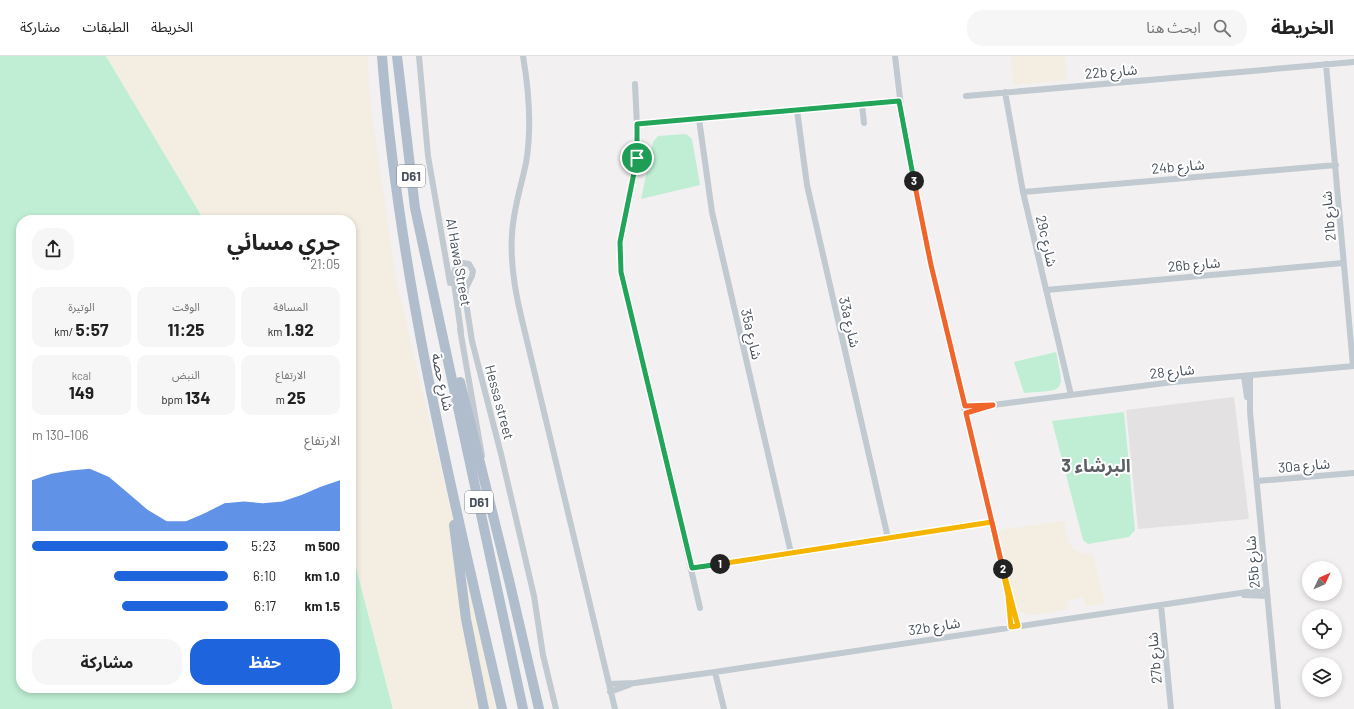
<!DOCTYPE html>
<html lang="ar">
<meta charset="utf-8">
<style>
:root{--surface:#fff;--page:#f6f6f6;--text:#222;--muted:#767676;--line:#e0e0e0;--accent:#1e65dd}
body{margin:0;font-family:Barlow,"Noto Sans Arabic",sans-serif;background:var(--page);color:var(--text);direction:rtl;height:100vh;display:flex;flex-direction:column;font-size:15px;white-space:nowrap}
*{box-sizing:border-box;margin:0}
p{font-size:13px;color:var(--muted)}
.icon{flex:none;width:22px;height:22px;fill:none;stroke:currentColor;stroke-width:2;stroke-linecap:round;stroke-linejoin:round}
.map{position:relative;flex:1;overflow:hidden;direction:ltr}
.drawer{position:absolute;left:16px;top:159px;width:340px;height:478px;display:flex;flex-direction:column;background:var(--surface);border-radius:16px;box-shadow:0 2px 6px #0003;direction:rtl}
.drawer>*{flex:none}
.needle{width:26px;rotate:46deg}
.controls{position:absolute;left:1302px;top:505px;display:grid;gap:8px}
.controls a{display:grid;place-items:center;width:40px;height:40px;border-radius:50%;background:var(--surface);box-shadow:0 2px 6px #0003;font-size:20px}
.pin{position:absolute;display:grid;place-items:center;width:34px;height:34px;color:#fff;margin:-17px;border:2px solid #fff;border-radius:50%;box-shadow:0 1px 4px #0007}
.km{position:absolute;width:20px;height:20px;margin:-10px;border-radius:50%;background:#222;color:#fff;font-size:11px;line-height:20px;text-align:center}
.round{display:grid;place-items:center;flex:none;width:42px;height:42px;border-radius:16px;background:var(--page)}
.headline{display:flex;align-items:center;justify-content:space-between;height:68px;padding:0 16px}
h1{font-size:22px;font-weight:700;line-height:30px}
.stats{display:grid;grid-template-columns:repeat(3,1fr);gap:6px;height:68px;padding:4px 16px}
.stats div{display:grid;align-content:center;border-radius:10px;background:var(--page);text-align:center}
.stats b{font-size:17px;font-weight:700}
.stats small{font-size:11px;font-weight:400}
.stats p{font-size:11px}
.chart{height:112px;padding:8px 16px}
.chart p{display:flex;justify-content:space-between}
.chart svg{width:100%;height:72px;margin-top:4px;fill:var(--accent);opacity:.7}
.cta{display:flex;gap:8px;margin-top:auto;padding:8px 16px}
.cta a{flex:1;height:46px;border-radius:16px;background:var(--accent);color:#fff;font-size:16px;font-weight:700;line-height:46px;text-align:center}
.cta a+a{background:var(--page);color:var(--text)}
ul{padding:0 16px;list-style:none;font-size:13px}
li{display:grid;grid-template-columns:64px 48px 1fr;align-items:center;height:30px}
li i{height:10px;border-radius:5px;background:var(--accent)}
header{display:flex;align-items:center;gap:24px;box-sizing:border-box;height:56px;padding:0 20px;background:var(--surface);border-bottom:1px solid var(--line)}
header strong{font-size:19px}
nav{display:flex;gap:22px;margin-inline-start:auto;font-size:14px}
.search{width:280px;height:36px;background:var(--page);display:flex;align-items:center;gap:10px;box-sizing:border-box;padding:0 14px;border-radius:16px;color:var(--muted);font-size:15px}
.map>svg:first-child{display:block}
.education{fill:#e3e1e2}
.green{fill:#bfeed4}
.sand{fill:#f3eee1}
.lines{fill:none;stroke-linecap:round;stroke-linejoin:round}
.minor{stroke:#c1c9d1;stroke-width:6}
.primary{stroke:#b0bdcd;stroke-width:10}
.split-1-casing{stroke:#fff;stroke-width:8}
.split-2-casing{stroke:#fff;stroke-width:8}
.split-3-casing{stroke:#fff;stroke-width:8}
.split-4-casing{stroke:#fff;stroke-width:8}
.split-1{stroke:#22a559;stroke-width:5}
.split-2{stroke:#f5b400;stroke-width:5}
.split-3{stroke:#f0652b;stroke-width:5}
.split-4{stroke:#22a559;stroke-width:5}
.labels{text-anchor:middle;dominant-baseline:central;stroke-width:4;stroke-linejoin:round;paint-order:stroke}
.shield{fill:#fff;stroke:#7f858e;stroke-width:1}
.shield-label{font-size:13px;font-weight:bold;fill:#48515d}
.street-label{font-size:14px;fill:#48515d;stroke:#fff}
.district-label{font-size:18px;font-weight:bold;fill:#5c5f64;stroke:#fff}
</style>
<header>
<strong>الخريطة</strong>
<div class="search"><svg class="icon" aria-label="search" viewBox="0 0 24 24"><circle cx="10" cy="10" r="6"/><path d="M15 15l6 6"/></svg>ابحث هنا</div>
<nav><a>الخريطة</a><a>الطبقات</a><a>مشاركة</a></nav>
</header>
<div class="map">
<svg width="1354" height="653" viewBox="0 0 1354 653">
<rect width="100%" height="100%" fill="#f2f0f0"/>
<path class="education" d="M1234,341L1249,463L1138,473L1126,354Z"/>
<path class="green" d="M0,0H106L204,164H21V632H351V492L393,653H0Z
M686,78L692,83L700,129L641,143L653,86L658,80Z
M1056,296C1065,338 1065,334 1024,337L1014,306Z
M1124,356L1135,474L1129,481L1088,488L1083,484L1052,365Z"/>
<path class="sand" d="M106,0H367L371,53L397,229L482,584L495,653H393L351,492V164H204Z
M1010,0H1065L1067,24L1014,29Z
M1064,465C1068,488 1067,495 1093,499L1105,547L1086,551L1083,541L1068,544L1067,553C1055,555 1035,562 1024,557C1019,555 1016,549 1014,545L1000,474Z"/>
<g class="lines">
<path class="minor" d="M419,0L428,100L450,227
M523,0C529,35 532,72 526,107C521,131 513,154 512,179C510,208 515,236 522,264L615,653
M895,0L904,76L926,187L1008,539L1018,570
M1326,8L1353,310
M635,28L638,91L620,186V208L700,552
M1005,36L1023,136L1071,339
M966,40L1354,6
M862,49L864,67
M797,54L807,129L888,482
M699,63L712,156L791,497
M637,68L899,45
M1023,136L1336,109
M1046,234L1343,207
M460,273L482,400
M461,276L453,220L456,210L463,207L469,208L473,215L472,220L466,232L465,240L472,285L501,398L534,540L543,599L556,653
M1244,320L1247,341
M1250,320V356L1278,653
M965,350L993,349L1173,326L1354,310
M966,357L984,352
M1257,425L1354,417
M692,512L992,466
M1244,539L1267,540
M1009,549L1011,571
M1161,549L1171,653
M715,616L724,653
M609,628L635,627L715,616L1267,533
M610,636L634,627"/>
<path class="primary" d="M382,0C399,222 452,437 502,653
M397,0L415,152L523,653
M460,326L509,524L539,653
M454,469L466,563L484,653"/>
</g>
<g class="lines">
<defs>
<path id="split-1" d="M637,102L620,186L621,216L692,512L720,508"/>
<path id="split-2" d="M720,508L992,466L1008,539L1011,571L1018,570L1003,513"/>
<path id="split-3" d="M914,125L931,209L965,350L993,349L966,357L1003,513"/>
<path id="split-4" d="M637,102V68L899,45L914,125"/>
</defs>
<use href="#split-1" class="split-1-casing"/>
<use href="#split-2" class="split-2-casing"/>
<use href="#split-3" class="split-3-casing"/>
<use href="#split-4" class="split-4-casing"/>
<use href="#split-1" class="split-1"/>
<use href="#split-2" class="split-2"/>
<use href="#split-3" class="split-3"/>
<use href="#split-4" class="split-4"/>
</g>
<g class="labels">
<g class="shield">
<rect x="397" y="109" width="28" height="22" rx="3"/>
<rect x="465" y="435" width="28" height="22" rx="3"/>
</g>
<g class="shield-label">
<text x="411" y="120">D61</text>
<text x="479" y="446">D61</text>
</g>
<g class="street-label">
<text transform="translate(1111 15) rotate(-5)">22b شارع</text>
<text transform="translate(1178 110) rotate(-5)">24b شارع</text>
<text transform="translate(1328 160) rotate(-95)">21b شارع</text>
<text transform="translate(1047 185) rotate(77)">29c شارع</text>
<text transform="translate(459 206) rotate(80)">Al Hawa Street</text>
<text transform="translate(1194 208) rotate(-5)">26b شارع</text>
<text transform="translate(850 266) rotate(77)">33a شارع</text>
<text transform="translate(752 278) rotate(77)">35a شارع</text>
<text transform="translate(1172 315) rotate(-6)">شارع 28</text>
<text transform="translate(443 326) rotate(78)">شارع حصة</text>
<text transform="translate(500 346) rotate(75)">Hessa street</text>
<text transform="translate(1304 409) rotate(-5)">30a شارع</text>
<text transform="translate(1252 506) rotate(-95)">25b شارع</text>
<text transform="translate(934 570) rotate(-9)">32b شارع</text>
<text transform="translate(1154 602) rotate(-95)">27b شارع</text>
</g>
<g class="district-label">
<text x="1096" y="409">البرشاء 3</text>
</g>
</g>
</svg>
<div class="controls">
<a><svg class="needle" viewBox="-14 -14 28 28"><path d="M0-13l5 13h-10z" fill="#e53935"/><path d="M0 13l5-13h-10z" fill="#767676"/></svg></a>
<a><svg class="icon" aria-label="locate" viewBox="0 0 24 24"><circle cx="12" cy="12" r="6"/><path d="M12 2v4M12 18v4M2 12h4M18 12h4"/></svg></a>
<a><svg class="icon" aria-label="layers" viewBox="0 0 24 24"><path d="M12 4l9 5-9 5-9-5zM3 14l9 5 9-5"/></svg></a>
</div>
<div class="pin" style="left:637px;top:102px;background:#1e9e55"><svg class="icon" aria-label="arrive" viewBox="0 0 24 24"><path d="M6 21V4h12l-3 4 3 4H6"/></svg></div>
<b class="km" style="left:720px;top:508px">1</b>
<b class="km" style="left:1003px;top:513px">2</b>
<b class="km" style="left:914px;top:125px">3</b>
<section class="drawer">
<div class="headline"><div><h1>جري مسائي</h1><p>21:05</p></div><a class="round"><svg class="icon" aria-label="share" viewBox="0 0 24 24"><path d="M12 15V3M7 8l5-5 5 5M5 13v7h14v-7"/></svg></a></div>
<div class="stats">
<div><p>المسافة</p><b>1.92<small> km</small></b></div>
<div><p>الوقت</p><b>11:25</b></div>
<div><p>الوتيرة</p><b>5:57<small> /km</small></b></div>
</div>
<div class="stats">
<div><p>الارتفاع</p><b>25<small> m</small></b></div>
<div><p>النبض</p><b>134<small> bpm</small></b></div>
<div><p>kcal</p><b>149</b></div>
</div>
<div class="chart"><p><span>الارتفاع</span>106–130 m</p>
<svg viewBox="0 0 160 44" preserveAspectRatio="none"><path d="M0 44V13L10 9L20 7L30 6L40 11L50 21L60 31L70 38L80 38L90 33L100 27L110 26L120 27L130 26L140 22L150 17L160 13V44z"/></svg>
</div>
<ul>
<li><b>500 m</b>5:23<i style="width:100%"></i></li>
<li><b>1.0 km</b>6:10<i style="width:58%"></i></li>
<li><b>1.5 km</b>6:17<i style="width:54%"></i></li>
</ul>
<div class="cta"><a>حفظ</a><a>مشاركة</a></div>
</section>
</div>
